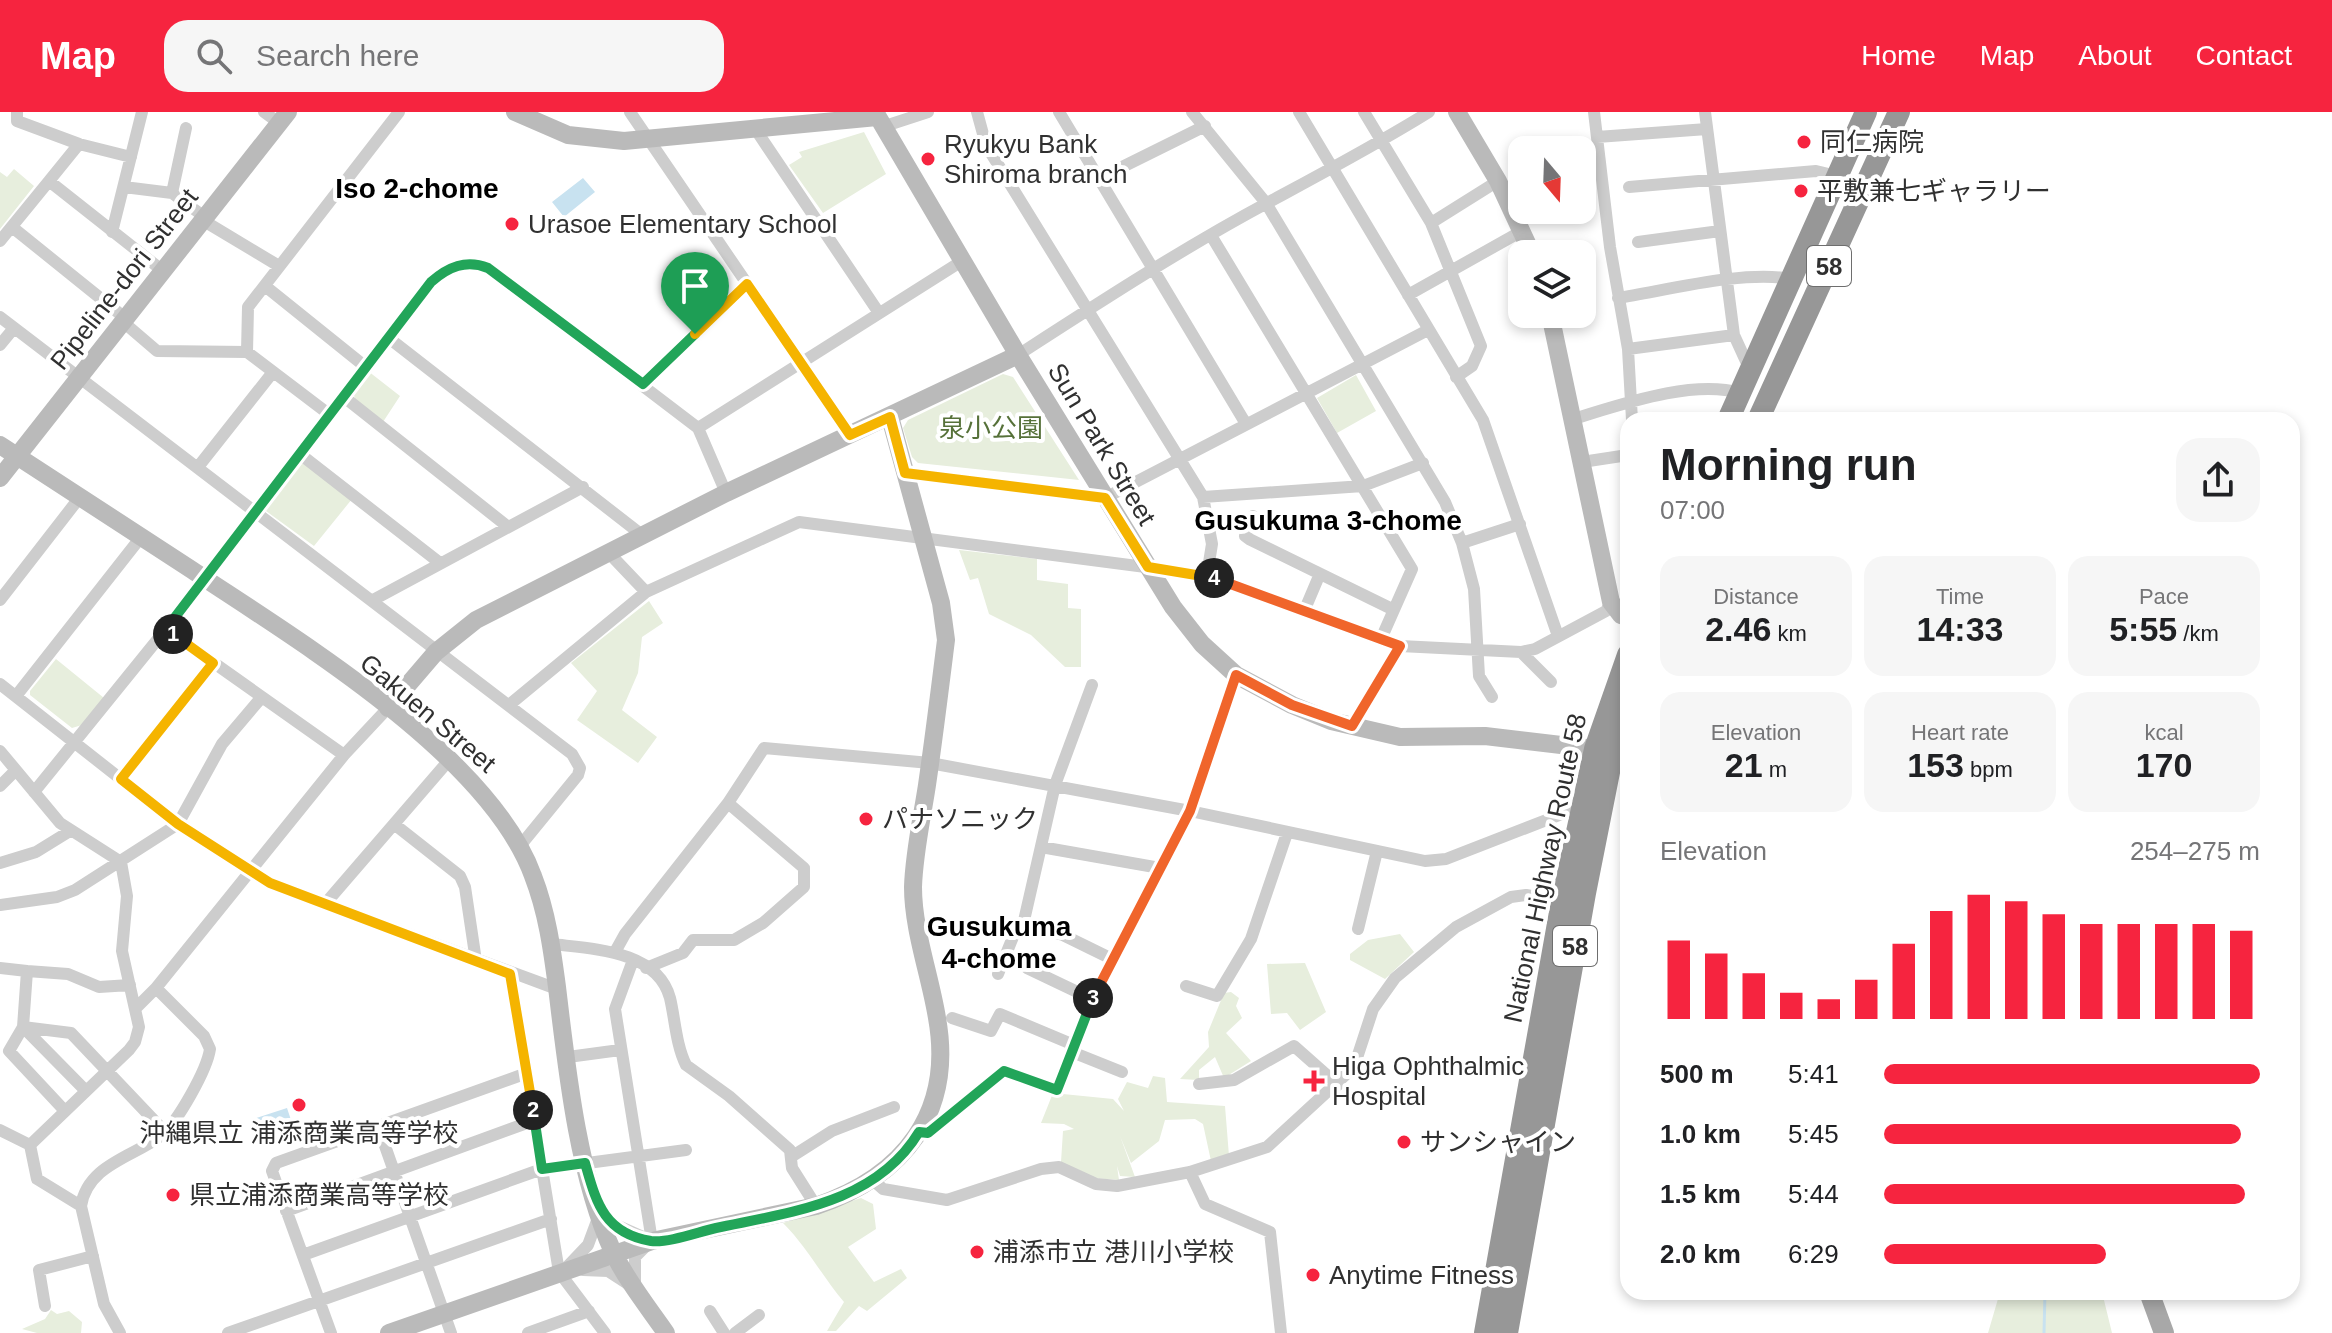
<!DOCTYPE html>
<meta charset="utf-8">
<style>
:root{--surface:#fff;--page:#f6f6f6;--text:#202124;--muted:#757577;--accent:#f6243f}
body{margin:0;font-family:Arial,"Noto Sans JP",sans-serif;background:var(--page);color:var(--text);height:100vh;display:flex;flex-direction:column;font-size:30px;white-space:nowrap}
*{box-sizing:border-box;margin:0}
p{font-size:26px;color:var(--muted)}
.icon{flex:none;width:44px;height:44px;fill:none;stroke:currentColor;stroke-width:2;stroke-linecap:round;stroke-linejoin:round}
.map{position:relative;flex:1;overflow:hidden}
.sheet{position:absolute;left:1620px;top:300px;width:680px;height:888px;display:flex;flex-direction:column;background:var(--surface);border-radius:24px;box-shadow:0 4px 12px #0003}
.sheet>*{flex:none}
.needle{width:52px;rotate:161deg}
.buttons{position:absolute;left:1508px;top:24px;display:grid;gap:16px}
.buttons a{display:grid;place-items:center;width:88px;height:88px;border-radius:16px;background:var(--surface);box-shadow:0 4px 12px #0003;font-size:40px}
.pin{position:absolute;display:grid;place-items:center;width:68px;height:68px;color:#fff;margin:-82px -34px;border-radius:50% 50% 50% 0;rotate:-45deg;box-shadow:0 0 8px #0007}
.pin .icon{rotate:45deg}
.km{position:absolute;width:40px;height:40px;margin:-20px;border-radius:50%;background:#222;color:#fff;font-size:22px;line-height:40px;text-align:center}
.round{display:grid;place-items:center;flex:none;width:84px;height:84px;border-radius:24px;background:var(--page)}
.head{display:flex;align-items:center;justify-content:space-between;height:136px;padding:0 40px}
h1{font-size:44px;font-weight:700;line-height:60px}
.figures{display:grid;grid-template-columns:repeat(3,1fr);gap:12px;height:136px;padding:8px 40px}
.figures div{display:grid;align-content:center;border-radius:20px;background:var(--page);text-align:center}
.figures b{font-size:34px;font-weight:700}
.figures small{font-size:22px;font-weight:400}
.figures p{font-size:22px}
.chart{height:224px;padding:16px 40px}
.chart p{display:flex;justify-content:space-between}
.chart svg{width:100%;height:144px;margin-top:8px;stroke:var(--accent);stroke-width:6}
ul{padding:0 40px;list-style:none;font-size:26px}
li{display:grid;grid-template-columns:128px 96px 1fr;align-items:center;height:60px}
li i{height:20px;border-radius:10px;background:var(--accent)}
header{display:flex;align-items:center;gap:48px;box-sizing:border-box;height:112px;padding:0 40px;background:var(--accent);color:#fff}
header strong{font-size:38px}
nav{display:flex;gap:44px;margin-inline-start:auto;font-size:28px}
.search{width:560px;height:72px;background:var(--page);display:flex;align-items:center;gap:20px;box-sizing:border-box;padding:0 28px;border-radius:24px;color:var(--muted);font-size:30px}
.map>svg:first-child{display:block}
.green{fill:#e7eedd}
.water{fill:#c8e2f0}
.lines{fill:none;stroke-linecap:round;stroke-linejoin:round}
.stream{stroke:#c8e2f0;stroke-width:3}
.street{stroke:#cdcdcd;stroke-width:12}
.secondary{stroke:#bababa;stroke-width:18}
.primary{stroke:#a8a8a8;stroke-width:20}
.highway{stroke:#979797;stroke-width:22}
.split-1-casing{stroke:#fff;stroke-width:16}
.split-2-casing{stroke:#fff;stroke-width:16}
.split-3-casing{stroke:#fff;stroke-width:16}
.split-4-casing{stroke:#fff;stroke-width:16}
.split-5-casing{stroke:#fff;stroke-width:16}
.split-1{stroke:#22a559;stroke-width:10}
.split-2{stroke:#f5b400;stroke-width:10}
.split-3{stroke:#22a559;stroke-width:10}
.split-4{stroke:#f0652b;stroke-width:10}
.split-5{stroke:#f5b400;stroke-width:10}
.poi-dot{fill:#f6243f;stroke:#fff;stroke-width:3}
.labels{text-anchor:middle;dominant-baseline:central;stroke-width:8;stroke-linejoin:round;paint-order:stroke}
.shield{fill:#fff;stroke:#6e6e6e;stroke-width:2}
.shield-label{font-size:24px;font-weight:bold;fill:#303030}
.poi-label{font-size:26px;fill:#303030;stroke:#fff;text-anchor:start}
.street-label{font-size:26px;fill:#303030;stroke:#fff}
.park-label{font-size:26px;fill:#567139;stroke:#fff}
.neighbourhood-label{font-size:28px;font-weight:bold;fill:#000;stroke:#fff}
</style>
<header>
<strong>Map</strong>
<div class="search"><svg class="icon" aria-label="search" viewBox="0 0 24 24"><circle cx="10" cy="10" r="6"/><path d="M15 15l6 6"/></svg>Search here</div>
<nav><a>Home</a><a>Map</a><a>About</a><a>Contact</a></nav>
</header>
<div class="map">
<svg width="2332" height="1221" viewBox="0 0 2332 1221">
<rect width="100%" height="100%" fill="#fff"/>
<path class="green" d="M864,20L886,62L823,101L789,53L802,45L799,40Z
M14,57L34,74L0,117V60L7,65Z
M368,259L400,284L383,310L355,288L353,278Z
M1003,262L1013,265L1079,368L918,351L912,345L903,316L908,308Z
M1356,263L1376,299L1337,321L1317,286Z
M298,351H304L352,387L314,434L266,399L265,393Z
M959,438L1037,447V468L1068,472V496L1081,497V555H1065L1031,523L989,502L978,466L970,468Z
M649,489L663,511L642,525L638,561L622,598L657,625L638,651L577,608L597,579L571,551Z
M56,547L104,586L82,613L72,616L30,583V579Z
M1400,822L1414,840L1385,867L1350,848V842L1368,828Z
M1305,851L1326,900L1300,918L1287,901L1271,902L1267,852Z
M1231,880L1239,886L1236,894L1242,906L1226,921L1251,949L1224,966L1215,945L1199,958V968L1180,967L1209,935L1208,920L1224,881Z
M1153,964L1165,966L1167,990L1225,994L1229,1044L1211,1049L1203,1012L1195,1007L1165,1008L1159,1029L1131,1051L1120,1024L1135,1065L1120,1064L1117,1054L1119,1068L1092,1066L1061,1050L1063,1019L1074,1017L1064,1012L1041,1011L1053,981L1113,987L1124,999L1118,987L1127,970L1148,976Z
M861,1086L873,1092L876,1117L848,1135L874,1170L901,1157L907,1166L867,1199L859,1194L836,1219H827L844,1190C822,1164 807,1135 783,1111Z
M2000,1180H2102L2112,1221H1988Z
M51,1198L57,1202L69,1199L82,1210L81,1221H37L22,1217L45,1207Z"/>
<path class="water" d="M583,66L595,80L564,105L552,90Z
M287,996L295,1020L258,1032L250,1008Z"/>
<g class="lines">
<path class="stream" d="M2044,1221L2045,1180"/>
<path class="street" d="M17,0V9L79,32
M264,0L279,11
M630,0L850,323
M977,0L986,33L1203,385L1212,432L1207,463
M1059,0L1246,312
M1192,0L1266,91L1445,390L1462,431L1474,477L1479,564L1492,585
M1299,0L1483,308L1558,524
M1364,0L1431,111L1481,234L1472,254L1456,265
M1594,0L1610,135L1628,237L1632,308
M1705,0L1734,223L1750,258
M882,15L928,0
M756,18L879,201
M1597,25L1707,17
M1100,66L1205,14
M49,69L79,32L131,45
M124,75L172,81L206,106
M1629,75L1816,59L1837,64
M172,81L186,16
M204,109L279,154
M1431,111L1498,69
M12,115L125,206
M112,120L142,0
M1212,125L1412,457L1381,527
M0,129L49,69L163,159
M1638,130L1720,119
M265,174L367,256
M1408,183L1522,119
M1618,186C1668,178 1744,158 1791,167
M0,205L572,642L580,656L578,663L520,734
M122,209L157,239L247,240L330,303
M390,227L642,423
M0,233L14,216
M1628,237L1734,223
M247,240L248,195L399,0
M1018,243C1100,190 1183,136 1269,90C1323,61 1376,33 1429,0
M643,272L747,172
M344,285L507,414
M1573,307C1620,293 1692,267 1740,281
M698,316L962,149
M300,342L440,451
M1582,350L1628,343
M198,355L273,260
M905,361L1105,386L1428,218
M1203,385L1363,374L1423,351
M1253,404L1245,424L1249,427L1392,497
M1462,431L1520,412
M607,439L646,480
M0,488L80,385
M373,488L583,375
M1305,497L1319,464
M166,517L344,643
M1521,540L1551,570
M0,572L178,712L270,771L557,877
M16,584L141,425
M509,593L646,480L799,410L1207,463L1400,534L1521,540L1535,537L1606,499L1611,490
M1352,614L1400,534
M0,639L60,711L121,750L127,784L122,839L139,915L135,930L129,938L30,1033
M121,667L213,551
M0,674L15,659
M34,680L166,517L431,170C448,155 466,147 488,156L698,316L726,381
M394,712L460,764L465,775L476,849
M1041,735L1160,756
M0,751L36,740L70,719
M325,792L450,647
M0,793L57,785L75,778L178,712L222,632L261,586
M1023,813L1063,823L1112,847
M1358,817L1377,739
M552,832C592,837 657,838 670,886C675,907 676,933 686,953L729,984L790,1038L792,1056L816,1094
M615,840L625,822L728,691L764,636L930,651L1190,699L1425,749L1446,747L1567,700L1582,699
M633,848L615,897L652,1129
M0,856L27,859L23,915L71,921L165,1020
M646,856L683,841L693,828H734L763,811L804,775V756L728,691
M1027,856L1092,887
M27,859L68,862L99,875L130,873
M510,862L559,1160L605,1221
M998,862L1017,815L1023,813L1055,673L1092,573
M1186,874L1217,884L1251,827L1287,721
M136,896L156,876L344,643L388,596
M952,906L991,919L1000,902L1074,933
M1072,940L1122,960
M568,945L620,938
M1199,972L1234,968L1294,934L1338,973
M65,999L9,939L23,915L86,979
M378,1014L451,1221
M0,1018L30,1033
M919,1020L928,1021L1004,959L1057,978L1092,887L1190,699L1236,563
M30,1033L37,1067L81,1094
M791,1045L832,1019L894,995
M1190,1060L1205,1092L1270,1120L1281,1221
M874,1069L883,1077L947,1088L1041,1057L1059,1055L1096,1072L1117,1074L1190,1060L1267,1035L1354,955L1373,897L1395,866L1456,815L1511,785L1526,783L1562,789
M286,1099L535,1008
M600,1099L616,1113L652,1129
M303,1143L542,1057L686,1038
M568,1154L588,1133L598,1106
M583,1158L608,1159L628,1172
M635,1174V1145L646,1134
M45,1194L39,1158L93,1144
M710,1199L724,1221
M120,1221L104,1192L81,1094C88,1052 134,1045 162,1023C178,1009 207,958 210,937L204,924L156,876
M228,1221L551,1107
M331,1221L272,1059L276,1051L527,961
M528,1221L589,1199
M735,1221L759,1203"/>
<path class="secondary" d="M515,0L568,23L624,29L877,5
M875,0L1018,243L1173,495L1202,532L1236,563L1292,593L1331,609L1400,625L1485,624L1595,637
M1457,0L1498,69L1532,142
M1550,202L1611,490L1621,503L1628,505
M0,333C64,374 128,416 192,458C297,528 489,643 533,764C547,800 552,837 557,875C567,959 578,1063 613,1140C627,1169 648,1195 666,1221
M0,366L288,0
M388,596L436,540L476,508L726,381L1018,243
M389,1221L652,1129L816,1094C904,1064 954,1001 937,906C930,863 913,818 913,775C914,741 922,706 927,673C934,625 940,576 946,528L941,491L890,305"/>
<path class="primary" d="M2149,1180L2164,1221"/>
<path class="highway" d="M1728,308L1866,0
M1758,308L1899,0
M1485,1221L1562,789L1595,637L1628,543
M1507,1221L1585,781L1612,645L1628,598"/>
</g>
<g class="lines">
<defs>
<path id="split-1" d="M173,522L166,517L431,170C448,155 466,147 488,156L643,272L695,222"/>
<path id="split-2" d="M173,522L213,551L121,667L178,712L270,771L510,862L533,998"/>
<path id="split-3" d="M533,998L542,1057L585,1051C596,1089 603,1121 651,1129C669,1131 698,1120 716,1116C791,1100 876,1091 919,1020L928,1021L1004,959L1057,978L1093,886"/>
<path id="split-4" d="M1093,886L1190,699L1236,563L1292,593L1352,614L1400,534L1214,466"/>
<path id="split-5" d="M695,222L747,172L850,323L890,305L905,361L1105,386L1148,455L1214,466"/>
</defs>
<use href="#split-1" class="split-1-casing"/>
<use href="#split-2" class="split-2-casing"/>
<use href="#split-3" class="split-3-casing"/>
<use href="#split-4" class="split-4-casing"/>
<use href="#split-5" class="split-5-casing"/>
<use href="#split-1" class="split-1"/>
<use href="#split-2" class="split-2"/>
<use href="#split-3" class="split-3"/>
<use href="#split-4" class="split-4"/>
<use href="#split-5" class="split-5"/>
</g>
<g class="poi-dot">
<circle cx="1804" cy="30" r="8"/>
<circle cx="928" cy="47" r="8"/>
<circle cx="1801" cy="79" r="8"/>
<circle cx="512" cy="112" r="8"/>
<circle cx="866" cy="707" r="8"/>
<path d="M1310 957h8v8h8v8h-8v8h-8v-8h-8v-8h8z"/>
<circle cx="299" cy="993" r="8"/>
<circle cx="1404" cy="1030" r="8"/>
<circle cx="173" cy="1083" r="8"/>
<circle cx="977" cy="1140" r="8"/>
<circle cx="1313" cy="1163" r="8"/>
</g>
<g class="labels">
<g class="shield">
<rect x="1807" y="134" width="44" height="40" rx="6"/>
<rect x="1553" y="814" width="44" height="40" rx="6"/>
</g>
<g class="shield-label">
<text x="1829" y="154">58</text>
<text x="1575" y="834">58</text>
</g>
<g class="poi-label">
<text x="1820" y="30">同仁病院</text>
<text x="944" y="32">Ryukyu Bank<tspan x="944" dy="30">Shiroma branch</tspan></text>
<text x="1817" y="79">平敷兼七ギャラリー</text>
<text x="528" y="112">Urasoe Elementary School</text>
<text x="882" y="707">パナソニック</text>
<text x="1332" y="954">Higa Ophthalmic<tspan x="1332" dy="30">Hospital</tspan></text>
<text x="299" y="1021" text-anchor="middle">沖縄県立 浦添商業高等学校</text>
<text x="1420" y="1030">サンシャイン</text>
<text x="189" y="1083">県立浦添商業高等学校</text>
<text x="993" y="1140">浦添市立 港川小学校</text>
<text x="1329" y="1163">Anytime Fitness</text>
</g>
<g class="street-label">
<text transform="translate(124 167) rotate(-52)">Pipeline-dori Street</text>
<text transform="translate(1102 332) rotate(59)">Sun Park Street</text>
<text transform="translate(428 601) rotate(40)">Gakuen Street</text>
<text transform="translate(1545 756) rotate(-78)">National Highway Route 58</text>
</g>
<g class="park-label">
<text x="991" y="316">泉小公園</text>
</g>
<g class="neighbourhood-label">
<text x="417" y="76">Iso 2-chome</text>
<text x="1328" y="408">Gusukuma 3-chome</text>
<text x="999" y="814">Gusukuma<tspan x="999" dy="32">4-chome</tspan></text>
</g>
</g>
</svg>
<div class="buttons">
<a><svg class="needle" viewBox="-14 -14 28 28"><path d="M0-13l5 13h-10z" fill="#e53935"/><path d="M0 13l5-13h-10z" fill="#757577"/></svg></a>
<a><svg class="icon" aria-label="layers" viewBox="0 0 24 24"><path d="M12 4l9 5-9 5-9-5zM3 14l9 5 9-5"/></svg></a>
</div>
<div class="pin" style="left:695px;top:222px;background:#1e9e55"><svg class="icon" aria-label="arrive" viewBox="0 0 24 24"><path d="M6 21V4h12l-3 4 3 4H6"/></svg></div>
<b class="km" style="left:173px;top:522px">1</b>
<b class="km" style="left:533px;top:998px">2</b>
<b class="km" style="left:1093px;top:886px">3</b>
<b class="km" style="left:1214px;top:466px">4</b>
<section class="sheet">
<div class="head"><div><h1>Morning run</h1><p>07:00</p></div><a class="round"><svg class="icon" aria-label="share" viewBox="0 0 24 24"><path d="M12 15V3M7 8l5-5 5 5M5 13v7h14v-7"/></svg></a></div>
<div class="figures">
<div><p>Distance</p><b>2.46<small> km</small></b></div>
<div><p>Time</p><b>14:33</b></div>
<div><p>Pace</p><b>5:55<small> /km</small></b></div>
</div>
<div class="figures">
<div><p>Elevation</p><b>21<small> m</small></b></div>
<div><p>Heart rate</p><b>153<small> bpm</small></b></div>
<div><p>kcal</p><b>170</b></div>
</div>
<div class="chart"><p><span>Elevation</span>254–275 m</p>
<svg viewBox="0 0 160 44" preserveAspectRatio="none"><path d="M5 44V20M15 44V24M25 44V30M35 44V36M45 44V38M55 44V32M65 44V21M75 44V11M85 44V6M95 44V8M105 44V12M115 44V15M125 44V15M135 44V15M145 44V15M155 44V17"/></svg>
</div>
<ul>
<li><b>500 m</b>5:41<i style="width:100%"></i></li>
<li><b>1.0 km</b>5:45<i style="width:95%"></i></li>
<li><b>1.5 km</b>5:44<i style="width:96%"></i></li>
<li><b>2.0 km</b>6:29<i style="width:59%"></i></li>
</ul>
</section>
</div>
